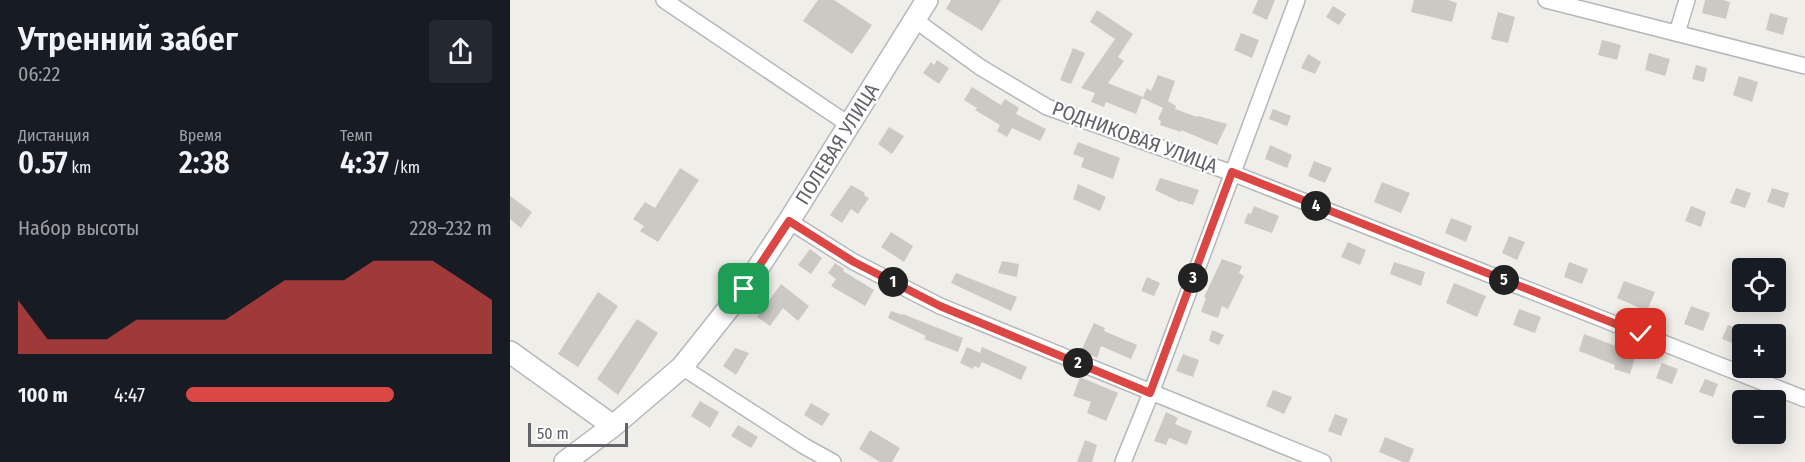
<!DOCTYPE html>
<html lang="ru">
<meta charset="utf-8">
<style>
:root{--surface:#171b24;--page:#242831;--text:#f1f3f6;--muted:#9ea1a6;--accent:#da4744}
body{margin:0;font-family:"Fira Sans Condensed",sans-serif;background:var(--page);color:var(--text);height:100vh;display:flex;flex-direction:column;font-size:22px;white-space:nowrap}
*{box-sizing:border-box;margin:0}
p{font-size:20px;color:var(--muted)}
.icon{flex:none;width:33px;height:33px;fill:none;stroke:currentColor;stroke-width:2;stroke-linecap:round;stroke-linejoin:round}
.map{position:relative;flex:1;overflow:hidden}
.side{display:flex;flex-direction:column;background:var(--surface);width:510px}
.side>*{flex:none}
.fabs{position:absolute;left:1222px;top:258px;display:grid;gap:12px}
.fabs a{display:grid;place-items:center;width:54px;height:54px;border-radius:6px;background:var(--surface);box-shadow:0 3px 15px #0003;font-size:30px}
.scale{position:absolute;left:18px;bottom:15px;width:100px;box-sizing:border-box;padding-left:6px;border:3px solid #606367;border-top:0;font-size:16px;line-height:21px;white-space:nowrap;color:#606367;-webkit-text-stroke:4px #fff;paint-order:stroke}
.pin{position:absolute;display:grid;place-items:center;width:51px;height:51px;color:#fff;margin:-26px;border-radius:12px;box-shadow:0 3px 9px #0006}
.km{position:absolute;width:30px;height:30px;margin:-15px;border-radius:50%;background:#222;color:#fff;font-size:16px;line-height:30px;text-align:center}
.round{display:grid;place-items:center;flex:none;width:63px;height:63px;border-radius:6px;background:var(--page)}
.summary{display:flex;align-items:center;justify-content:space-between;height:102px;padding:0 18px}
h1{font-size:33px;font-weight:600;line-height:45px}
.stats{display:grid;grid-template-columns:repeat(3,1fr);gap:9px;height:102px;padding:6px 18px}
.stats div{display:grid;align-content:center}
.stats b{font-size:30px;font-weight:600}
.stats small{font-size:16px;font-weight:400}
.stats p{font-size:16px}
.chart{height:168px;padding:12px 18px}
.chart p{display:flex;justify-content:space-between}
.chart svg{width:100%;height:108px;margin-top:6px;fill:var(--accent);opacity:.7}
ul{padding:0 18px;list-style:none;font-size:20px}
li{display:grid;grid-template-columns:96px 72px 1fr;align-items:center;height:45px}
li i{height:15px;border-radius:8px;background:var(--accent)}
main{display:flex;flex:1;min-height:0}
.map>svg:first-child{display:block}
.building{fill:#ccc9c5}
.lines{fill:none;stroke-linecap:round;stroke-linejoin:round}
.street-casing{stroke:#b5b8bb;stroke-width:18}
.secondary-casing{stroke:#b5b7bb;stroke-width:24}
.street{stroke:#fff;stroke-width:15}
.secondary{stroke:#fff;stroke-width:21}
.route-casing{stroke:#fff;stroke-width:12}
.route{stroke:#da4744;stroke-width:8}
.labels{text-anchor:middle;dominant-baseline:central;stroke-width:4.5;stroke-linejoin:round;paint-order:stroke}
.street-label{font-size:20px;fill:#606367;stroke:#fff}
</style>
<main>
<section class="side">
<div class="summary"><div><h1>Утренний забег</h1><p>06:22</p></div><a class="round"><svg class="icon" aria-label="share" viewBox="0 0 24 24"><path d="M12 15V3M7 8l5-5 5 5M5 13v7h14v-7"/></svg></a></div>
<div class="stats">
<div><p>Дистанция</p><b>0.57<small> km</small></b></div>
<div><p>Время</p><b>2:38</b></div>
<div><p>Темп</p><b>4:37<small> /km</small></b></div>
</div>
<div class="chart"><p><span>Набор высоты</span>228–232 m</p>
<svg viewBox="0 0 160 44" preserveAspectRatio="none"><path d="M0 44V22L10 38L20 38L30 38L40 30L50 30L60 30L70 30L80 22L90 14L100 14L110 14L120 6L130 6L140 6L150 14L160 22V44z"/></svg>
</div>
<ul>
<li><b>100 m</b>4:47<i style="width:68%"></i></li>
</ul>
</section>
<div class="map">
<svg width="1295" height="462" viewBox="0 0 1295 462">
<rect width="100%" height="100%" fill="#f0eee9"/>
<path class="building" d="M308,0H324L362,25L342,54L293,21Z
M441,0H491L472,31L436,9Z
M748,0H765L757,20L742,13Z
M904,0H938L947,3L942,22L901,12Z
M1195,0H1213L1220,2L1216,19L1192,13Z
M823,6L836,14L829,25L816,17Z
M587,10L623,34L608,57L614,61L598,83L633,97L637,88L641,91L648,75L665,81L658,101L666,106L665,109L687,117L688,116L717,124L707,145L671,130V132L650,125L651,121L648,119L653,108L632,98L626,114L596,102L594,107L581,102L585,93L571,88L605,39L580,22Z
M988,12L1005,17L998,43L981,39Z
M1260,13L1278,18L1273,35L1256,30Z
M731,33L749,40L742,58L724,50Z
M1092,40L1111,45L1107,60L1088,55Z
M563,48L575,53L561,84L550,80Z
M1139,53L1160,59L1155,76L1135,70Z
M798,54L811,62L805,74L791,68Z
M427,60L439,68L429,84L413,73L421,62L424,65Z
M1186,65L1197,68L1194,82L1182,79Z
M1229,76L1248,82L1242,102L1223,95Z
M462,87L491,105L495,99L509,108L506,114L536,129L530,141L502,128L497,137L487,131L490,125L465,110L467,108L454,100Z
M763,109L781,116L777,126L759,119Z
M379,127L394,136L382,154L368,144Z
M568,142L610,158L603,179L571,167L574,158L563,154Z
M760,145L782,155L777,168L755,159Z
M804,161L822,168L815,183L798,176Z
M170,168L189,180L148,242L130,231L134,226L123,219L135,202L145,208Z
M650,178L689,190L683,205L671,201L670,202L645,190Z
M872,182L900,193L891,213L864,202Z
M568,184L596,197L590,211L563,199Z
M341,185L355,193L354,195L359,198L348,214L341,209L332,223L320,215Z
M1226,188L1241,193L1235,208L1220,203Z
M1262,188L1279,193L1274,208L1257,202Z
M0,196L22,212L11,228L0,219Z
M744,206L769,216L762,233L734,223L738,213L741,214Z
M1181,206L1196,212L1191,227L1175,221Z
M941,218L962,226L956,242L935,233Z
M381,232L403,246L394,262L371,247Z
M999,236L1015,242L1007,260L992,253Z
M838,242L856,250L850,265L831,257Z
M300,249L312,258L301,274L288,265Z
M712,259L732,266L729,273L734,276L718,309L712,306L708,318L691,312L696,298L694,297Z
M492,261L509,264L507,277L488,273Z
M884,262L915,272L911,286L880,274Z
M1059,262L1078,269L1072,284L1054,277Z
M325,263L334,269L333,271L364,290L355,306L321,286L326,279L318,273Z
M446,273L507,297L501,311L441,283Z
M637,277L650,283L644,296L631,291Z
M1114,281L1145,292L1137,311L1107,298Z
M944,283L976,296L967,317L936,303Z
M271,284L299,306L288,321L273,308L260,326L247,317Z
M88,292L108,306L68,367L48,354Z
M1181,306L1200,313L1193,331L1174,324Z
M1009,309L1031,317L1025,333L1003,325Z
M381,311L393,315V314L453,338L448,352L414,339L416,336L378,318Z
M127,319L148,333L108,395L87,379Z
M584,323L595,328L594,331L627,345L621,359L591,346L587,358L571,351Z
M1218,325L1233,330V347L1212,339Z
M702,330L714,335L709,345L699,341Z
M1074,334L1111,348L1127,351L1120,374L1104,369L1105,365L1069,351Z
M457,347L470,353L472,347L517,367L511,380L472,362L469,368L464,366L463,369L450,363Z
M225,348L239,353L226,375L213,366Z
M673,354L689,360L683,377L666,371Z
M1152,363L1168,369L1162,384L1146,378Z
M570,377L608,393L596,421L577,413L581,402L563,396Z
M1195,379L1208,384L1203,397L1189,392Z
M763,390L782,397L774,414L756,406Z
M190,401L209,412L200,428L181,416Z
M301,403L320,414L312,426L294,415Z
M656,412L668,418L665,424L682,431L677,445L659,438L656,445L644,441Z
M825,414L838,419L831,436L818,431Z
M228,425L248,437L241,448L221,436Z
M360,430L390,448L382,462H370L349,449Z
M875,437L904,449L899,462H893L869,452Z
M575,440L587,445L582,462H567Z"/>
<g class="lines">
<defs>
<path id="street" d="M154,0L338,124
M1036,0L1295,66
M405,20L470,67L537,107L722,173L1295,399
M1167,33L1177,0
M279,221L344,262L430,306L813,462
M172,367L294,446L323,462
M613,462L641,393L787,0"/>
<path id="secondary" d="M0,352L103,426
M55,462L103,426L172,367L234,289L279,221L417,0"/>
</defs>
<use href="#street" class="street-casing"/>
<use href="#secondary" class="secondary-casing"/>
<use href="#street" class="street"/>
<use href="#secondary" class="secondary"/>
</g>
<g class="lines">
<defs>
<path id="route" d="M234,289L279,221L344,262L430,306L640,393L722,172L1131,334"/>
</defs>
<use href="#route" class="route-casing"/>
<use href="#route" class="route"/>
</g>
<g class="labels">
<g class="street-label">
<text transform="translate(625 137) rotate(20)">РОДНИКОВАЯ УЛИЦА</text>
<text transform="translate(327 144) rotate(-58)">ПОЛЕВАЯ УЛИЦА</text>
</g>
</g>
</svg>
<div class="fabs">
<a><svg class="icon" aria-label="locate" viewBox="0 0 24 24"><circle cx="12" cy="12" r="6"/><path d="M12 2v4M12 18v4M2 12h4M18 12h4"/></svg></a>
<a>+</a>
<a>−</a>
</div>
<div class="scale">50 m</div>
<div class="pin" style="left:234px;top:289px;background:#1e9e55"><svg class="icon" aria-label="arrive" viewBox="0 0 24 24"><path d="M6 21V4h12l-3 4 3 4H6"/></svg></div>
<div class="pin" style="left:1131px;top:334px;background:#d93025"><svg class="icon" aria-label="check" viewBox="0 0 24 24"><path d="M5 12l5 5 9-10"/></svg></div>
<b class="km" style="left:383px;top:282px">1</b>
<b class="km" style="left:568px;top:363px">2</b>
<b class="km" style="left:683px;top:278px">3</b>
<b class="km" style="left:806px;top:206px">4</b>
<b class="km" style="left:994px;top:280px">5</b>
</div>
</main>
